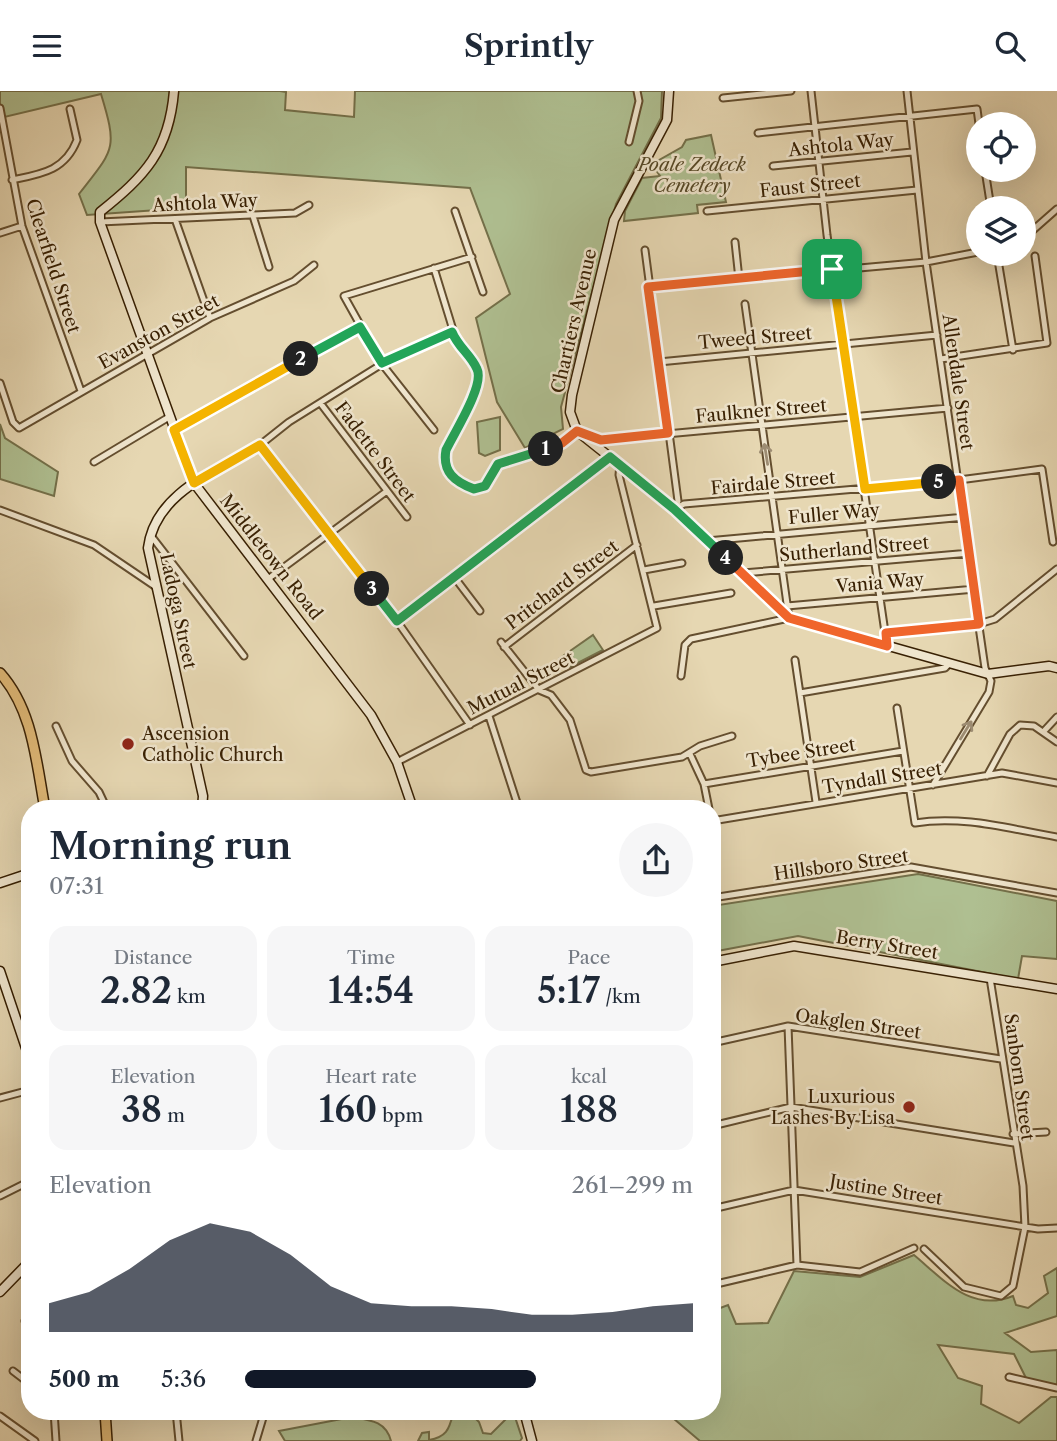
<!DOCTYPE html>
<meta charset="utf-8">
<style>
:root{--surface:#fff;--page:#f6f6f7;--text:#1f2937;--muted:#747a83;--accent:#111827}
body{margin:0;font-family:"Libre Caslon Text",serif;background:var(--page);color:var(--text);height:100vh;display:flex;flex-direction:column;font-size:26px;white-space:nowrap}
*{box-sizing:border-box;margin:0}
p{font-size:23px;color:var(--muted)}
.icon{flex:none;width:38px;height:38px;fill:none;stroke:currentColor;stroke-width:2;stroke-linecap:round;stroke-linejoin:round}
.map{position:relative;flex:1;overflow:hidden}
.details{position:absolute;left:21px;top:709px;width:700px;height:620px;display:flex;flex-direction:column;background:var(--surface);border-radius:28px;box-shadow:0 7px 28px #0002}
.details>*{flex:none}
.buttons{position:absolute;left:966px;top:21px;display:grid;gap:14px}
.buttons a{display:grid;place-items:center;width:70px;height:70px;border-radius:50%;background:var(--surface);box-shadow:0 7px 28px #0002;font-size:35px}
.pin{position:absolute;display:grid;place-items:center;width:60px;height:60px;color:#fff;margin:-30px;border-radius:14px;box-shadow:0 4px 10px #0006}
.km{position:absolute;width:35px;height:35px;margin:-18px;border-radius:50%;background:#222;color:#fff;font-size:19px;line-height:35px;text-align:center}
.round{display:grid;place-items:center;flex:none;width:74px;height:74px;border-radius:37px;background:var(--page)}
.headline{display:flex;align-items:center;justify-content:space-between;height:119px;padding:0 28px}
h1{font-size:38px;font-weight:600;line-height:52px}
.metrics{display:grid;grid-template-columns:repeat(3,1fr);gap:10px;height:119px;padding:7px 28px}
.metrics div{display:grid;align-content:center;border-radius:18px;background:var(--page);text-align:center}
.metrics b{font-size:35px;font-weight:600}
.metrics small{font-size:19px;font-weight:400}
.metrics p{font-size:19px}
.chart{height:196px;padding:14px 28px}
.chart p{display:flex;justify-content:space-between}
.chart svg{width:100%;height:126px;margin-top:7px;fill:var(--accent);opacity:.7}
ul{padding:0 28px;list-style:none;font-size:23px}
li{display:grid;grid-template-columns:112px 84px 1fr;align-items:center;height:52px}
li i{height:18px;border-radius:9px;background:var(--accent)}
header{display:flex;justify-content:space-between;align-items:center;height:91px;padding:0 28px;background:var(--surface);font-size:32px;font-weight:600}
.map>svg:first-child{display:block}
.green{fill:#afbf91;stroke:#74704a;stroke-width:2}
.lines{fill:none;stroke-linecap:round;stroke-linejoin:round}
.street-casing{stroke:#644e2f;stroke-width:9}
.secondary-casing{stroke:#382003;stroke-width:11}
.primary-casing{stroke:#382003;stroke-width:12}
.street{stroke:#efe5cd;stroke-width:5}
.secondary{stroke:#efe5cd;stroke-width:8}
.primary{stroke:#e3bc79;stroke-width:9}
.oneway{stroke:#9d8c72}
.split-1-casing{stroke:#fff;stroke-width:14}
.split-2-casing{stroke:#fff;stroke-width:14}
.split-3-casing{stroke:#fff;stroke-width:14}
.split-4-casing{stroke:#fff;stroke-width:14}
.split-5-casing{stroke:#fff;stroke-width:14}
.split-6-casing{stroke:#fff;stroke-width:14}
.split-1{stroke:#f0652b;stroke-width:9}
.split-2{stroke:#22a559;stroke-width:9}
.split-3{stroke:#f5b400;stroke-width:9}
.split-4{stroke:#22a559;stroke-width:9}
.split-5{stroke:#f0652b;stroke-width:9}
.split-6{stroke:#f5b400;stroke-width:9}
.poi-dot{fill:#8f2418;stroke:#efe5cd;stroke-width:2.5}
.labels{text-anchor:middle;dominant-baseline:central;stroke-width:5;stroke-linejoin:round;paint-order:stroke}
.street-label{font-size:18px;fill:#382003;stroke:#efe5cd}
.park-label{font-size:18px;font-style:italic;fill:#564826;stroke:#efe5cd}
.poi-label{font-size:18px;fill:#382003;stroke:#efe5cd;text-anchor:start}
</style>
<header><svg class="icon" aria-label="menu" viewBox="0 0 24 24"><path d="M4 6h16M4 12h16M4 18h16"/></svg>Sprintly<svg class="icon" aria-label="search" viewBox="0 0 24 24"><circle cx="10" cy="10" r="6"/><path d="M15 15l6 6"/></svg></header>
<div class="map">
<svg width="1057" height="1350" viewBox="0 0 1057 1350">
<rect width="100%" height="100%" fill="#e6d7b2"/>
<filter id="stains"><feTurbulence type="fractalNoise" baseFrequency=".00286" numOctaves="4"/><feColorMatrix values="0 0 0 0 .2 0 0 0 0 .09 0 0 0 0 .02 0 0 0 .5 -.17"/></filter>
<radialGradient id="worn" r=".72"><stop offset=".6" stop-color="#630" stop-opacity="0"/><stop offset="1" stop-color="#630" stop-opacity=".3"/></radialGradient>
<path class="green" d="M0,0H280L286,1L285,19L354,26L355,0H662L661,27L616,113L561,316L563,338L525,357L497,311L476,227L510,203L470,97L186,76V117L87,124L79,103C114,58 118,59 101,3L0,27Z
M711,44L726,111L697,114L698,122L624,130L625,120L642,87L660,85L652,73L682,56L686,49Z
M500,326V359L485,365L479,362L477,331Z
M0,333L5,347L58,381L54,405L0,388Z
M593,544L603,559L570,576L560,567Z
M918,783L1057,810V868L1022,865L1018,888L798,845L712,861V815Z
M914,1164C944,1189 971,1222 1013,1205L1016,1214L1028,1217L1048,1202L1044,1185L1057,1177V1225L1005,1242L1031,1261L1057,1259V1294L1028,1291L1014,1263L938,1254L958,1287L982,1295L981,1313L1019,1332L1051,1306H1057V1350H700L667,1322L655,1320H712L715,1219L728,1214L736,1233L768,1232L794,1180L860,1186Z
M468,1320L479,1331L483,1342L491,1343L507,1327L508,1320H518L515,1326L522,1347L520,1350H418L422,1342L429,1341V1349C446,1346 449,1339 453,1323Z
M352,1326C370,1329 386,1330 391,1350H285L279,1340Z"/>
<g class="lines">
<defs>
<path id="street" d="M811,0L827,144L887,555
M907,0L926,171L985,577L991,590L989,601L933,694
M723,7L791,0
M0,17L22,135L81,300
M758,42L977,18L979,33
M629,51L639,10L637,0
M773,75L912,61
M985,79L991,117
M12,89C41,83 65,80 77,49L70,18
M455,120L483,201
M707,120L917,99
M253,125L269,176
M175,128L210,227
M100,131L295,122L309,114
M0,142L22,135
M1024,147L1057,118
M735,151L739,188
M645,159L678,410L675,418
M997,163L1013,259
M434,177L457,252L479,282L476,298L446,359C442,381 455,391 474,398L485,395L498,374L562,352L577,340L601,349L948,317
M648,196L926,171L978,161
M941,268L1047,252L1035,165
M659,271L937,244
M0,292L13,331L19,337L210,227L294,190L314,174
M321,313L407,426
M174,339L360,236
M434,339L382,273L344,205L472,166
M260,354L289,331L382,273L452,241
M94,371L169,326
M675,418L684,413L959,389L1042,378L1053,451
M0,419L94,454L156,496
M152,446L244,565
M707,450L965,426
M644,479L682,472
M743,482L970,462
M455,487L480,520
M268,488L387,400
M654,515L731,502
M787,515L975,498
M397,530L470,634
M886,542L979,533L995,528L1057,478
M501,551L539,599L551,604L570,629L586,679L591,681L682,666L700,655L732,645
M504,556L637,454
M795,569L816,711
M681,585L685,554L691,548L789,527L745,213
M800,602L945,577L949,573
M897,617L915,732C962,724 1010,738 1057,746
M489,625L519,718
M56,635L72,670L99,701L107,718
M1045,639L1057,626
M690,663L704,693L709,718
M397,671L657,537L619,384L620,373
M987,685L1010,643L1020,634L1034,635L1057,651
M704,693L903,660
M712,730L1002,682L1057,692
M712,807L911,776L1057,802
M788,935L797,1174
M712,952L788,935L1001,968
M0,1007L30,999
M712,1035L791,1016L1014,1052
M1013,1043L1046,1041
M0,1105L30,1090
M712,1118L794,1099L1038,1138L1057,1137
M924,1158L964,1196L1001,1205L1013,1195L1025,1136L1023,1095L990,887
M712,1194L797,1174L860,1181L914,1157
M25,1230L30,1232
M13,1280L30,1293
M1009,1286L1057,1297
M54,1320L56,1350
M176,1320L179,1350
M337,1320H360
M0,1325L35,1350
M256,1350L265,1320"/>
<path id="secondary" d="M174,0C169,60 145,85 100,121V131L194,392L371,624L397,671L413,718
M669,0L667,29L614,129L572,304L570,321L577,340L675,418L789,527L988,583L1049,575L1057,577
M202,718L203,705L148,457C155,401 217,380 260,354L397,530L609,366
M0,792L30,782
M712,871L794,855L1057,898
M0,880L30,969
M0,1201L30,1170
M524,1320L532,1350"/>
<path id="primary" d="M0,582C33,619 36,670 45,718
M105,1320L107,1350"/>
</defs>
<use href="#street" class="street-casing"/>
<use href="#secondary" class="secondary-casing"/>
<use href="#primary" class="primary-casing"/>
<use href="#street" class="street"/>
<use href="#secondary" class="secondary"/>
<use href="#primary" class="primary"/>
</g>
<defs><path id="oneway-shaft" d="M-6 0H5M1.5-3L5.5 0L1.5 3" fill="none" stroke-width="1.6" stroke-linecap="round" stroke-linejoin="round" transform="scale(1.75)"/></defs>
<g class="oneway">
<use href="#oneway-shaft" transform="translate(766 363) rotate(-99)"/>
<use href="#oneway-shaft" transform="translate(966 639) rotate(-58)"/>
</g>
<g class="lines">
<defs>
<path id="split-1" d="M546,358L562,352L577,340L601,349L668,342L648,196L832,178"/>
<path id="split-2" d="M301,268L360,236L382,272L452,241C458,256 471,264 477,278C485,294 454,342 446,359C442,381 455,391 474,398L485,395L498,373L546,358"/>
<path id="split-3" d="M301,268L174,339L194,392L260,354L372,498"/>
<path id="split-4" d="M372,498L397,530L610,366L674,418L726,467"/>
<path id="split-5" d="M726,467L789,527L887,555L886,542L979,533L959,389L939,391"/>
<path id="split-6" d="M832,178L865,398L939,391"/>
</defs>
<use href="#split-1" class="split-1-casing"/>
<use href="#split-2" class="split-2-casing"/>
<use href="#split-3" class="split-3-casing"/>
<use href="#split-4" class="split-4-casing"/>
<use href="#split-5" class="split-5-casing"/>
<use href="#split-6" class="split-6-casing"/>
<use href="#split-1" class="split-1"/>
<use href="#split-2" class="split-2"/>
<use href="#split-3" class="split-3"/>
<use href="#split-4" class="split-4"/>
<use href="#split-5" class="split-5"/>
<use href="#split-6" class="split-6"/>
</g>
<g class="poi-dot">
<circle cx="128" cy="653" r="7"/>
<circle cx="909" cy="1016" r="7"/>
</g>
<g class="labels">
<g class="street-label">
<text transform="translate(841 54) rotate(-6)">Ashtola Way</text>
<text transform="translate(810 95) rotate(-6)">Faust Street</text>
<text transform="translate(205 112) rotate(-3)">Ashtola Way</text>
<text transform="translate(53 175) rotate(72)">Clearfield Street</text>
<text transform="translate(574 230) rotate(-77)">Chartiers Avenue</text>
<text transform="translate(159 241) rotate(-29)">Evanston Street</text>
<text transform="translate(755 247) rotate(-5)">Tweed Street</text>
<text transform="translate(958 291) rotate(82)">Allendale Street</text>
<text transform="translate(761 320) rotate(-5)">Faulkner Street</text>
<text transform="translate(375 361) rotate(53)">Fadette Street</text>
<text transform="translate(773 392) rotate(-5)">Fairdale Street</text>
<text transform="translate(834 423) rotate(-5)">Fuller Way</text>
<text transform="translate(854 458) rotate(-5)">Sutherland Street</text>
<text transform="translate(271 466) rotate(52)">Middletown Road</text>
<text transform="translate(880 492) rotate(-5)">Vania Way</text>
<text transform="translate(562 494) rotate(-37)">Pritchard Street</text>
<text transform="translate(178 520) rotate(78)">Ladoga Street</text>
<text transform="translate(521 592) rotate(-27)">Mutual Street</text>
<text transform="translate(801 662) rotate(-9)">Tybee Street</text>
<text transform="translate(882 687) rotate(-9)">Tyndall Street</text>
<text transform="translate(841 774) rotate(-8)">Hillsboro Street</text>
<text transform="translate(887 854) rotate(9)">Berry Street</text>
<text transform="translate(858 933) rotate(8)">Oakglen Street</text>
<text transform="translate(1019 986) rotate(82)">Sanborn Street</text>
<text transform="translate(886 1099) rotate(9)">Justine Street</text>
</g>
<g class="park-label">
<text x="692" y="74">Poale Zedeck<tspan x="692" dy="21">Cemetery</tspan></text>
</g>
<g class="poi-label">
<text x="142" y="643">Ascension<tspan x="142" dy="21">Catholic Church</tspan></text>
<text x="895" y="1006" text-anchor="end">Luxurious<tspan x="895" dy="21">Lashes By Lisa</tspan></text>
</g>
</g>
<rect width="100%" height="100%" filter="url(#stains)"/>
<rect width="100%" height="100%" fill="url(#worn)"/>
</svg>
<div class="buttons">
<a><svg class="icon" aria-label="locate" viewBox="0 0 24 24"><circle cx="12" cy="12" r="6"/><path d="M12 2v4M12 18v4M2 12h4M18 12h4"/></svg></a>
<a><svg class="icon" aria-label="layers" viewBox="0 0 24 24"><path d="M12 4l9 5-9 5-9-5zM3 14l9 5 9-5"/></svg></a>
</div>
<div class="pin" style="left:832px;top:178px;background:#1e9e55"><svg class="icon" aria-label="arrive" viewBox="0 0 24 24"><path d="M6 21V4h12l-3 4 3 4H6"/></svg></div>
<b class="km" style="left:546px;top:358px">1</b>
<b class="km" style="left:301px;top:268px">2</b>
<b class="km" style="left:372px;top:498px">3</b>
<b class="km" style="left:726px;top:467px">4</b>
<b class="km" style="left:939px;top:391px">5</b>
<section class="details">
<div class="headline"><div><h1>Morning run</h1><p>07:31</p></div><a class="round"><svg class="icon" aria-label="share" viewBox="0 0 24 24"><path d="M12 15V3M7 8l5-5 5 5M5 13v7h14v-7"/></svg></a></div>
<div class="metrics">
<div><p>Distance</p><b>2.82<small> km</small></b></div>
<div><p>Time</p><b>14:54</b></div>
<div><p>Pace</p><b>5:17<small> /km</small></b></div>
</div>
<div class="metrics">
<div><p>Elevation</p><b>38<small> m</small></b></div>
<div><p>Heart rate</p><b>160<small> bpm</small></b></div>
<div><p>kcal</p><b>188</b></div>
</div>
<div class="chart"><p><span>Elevation</span>261–299 m</p>
<svg viewBox="0 0 160 44" preserveAspectRatio="none"><path d="M0 44V34L10 30L20 22L30 12L40 6L50 9L60 17L70 28L80 34L90 35L100 35L110 36L120 38L130 38L140 37L150 35L160 34V44z"/></svg>
</div>
<ul>
<li><b>500 m</b>5:36<i style="width:65%"></i></li>
</ul>
</section>
</div>
